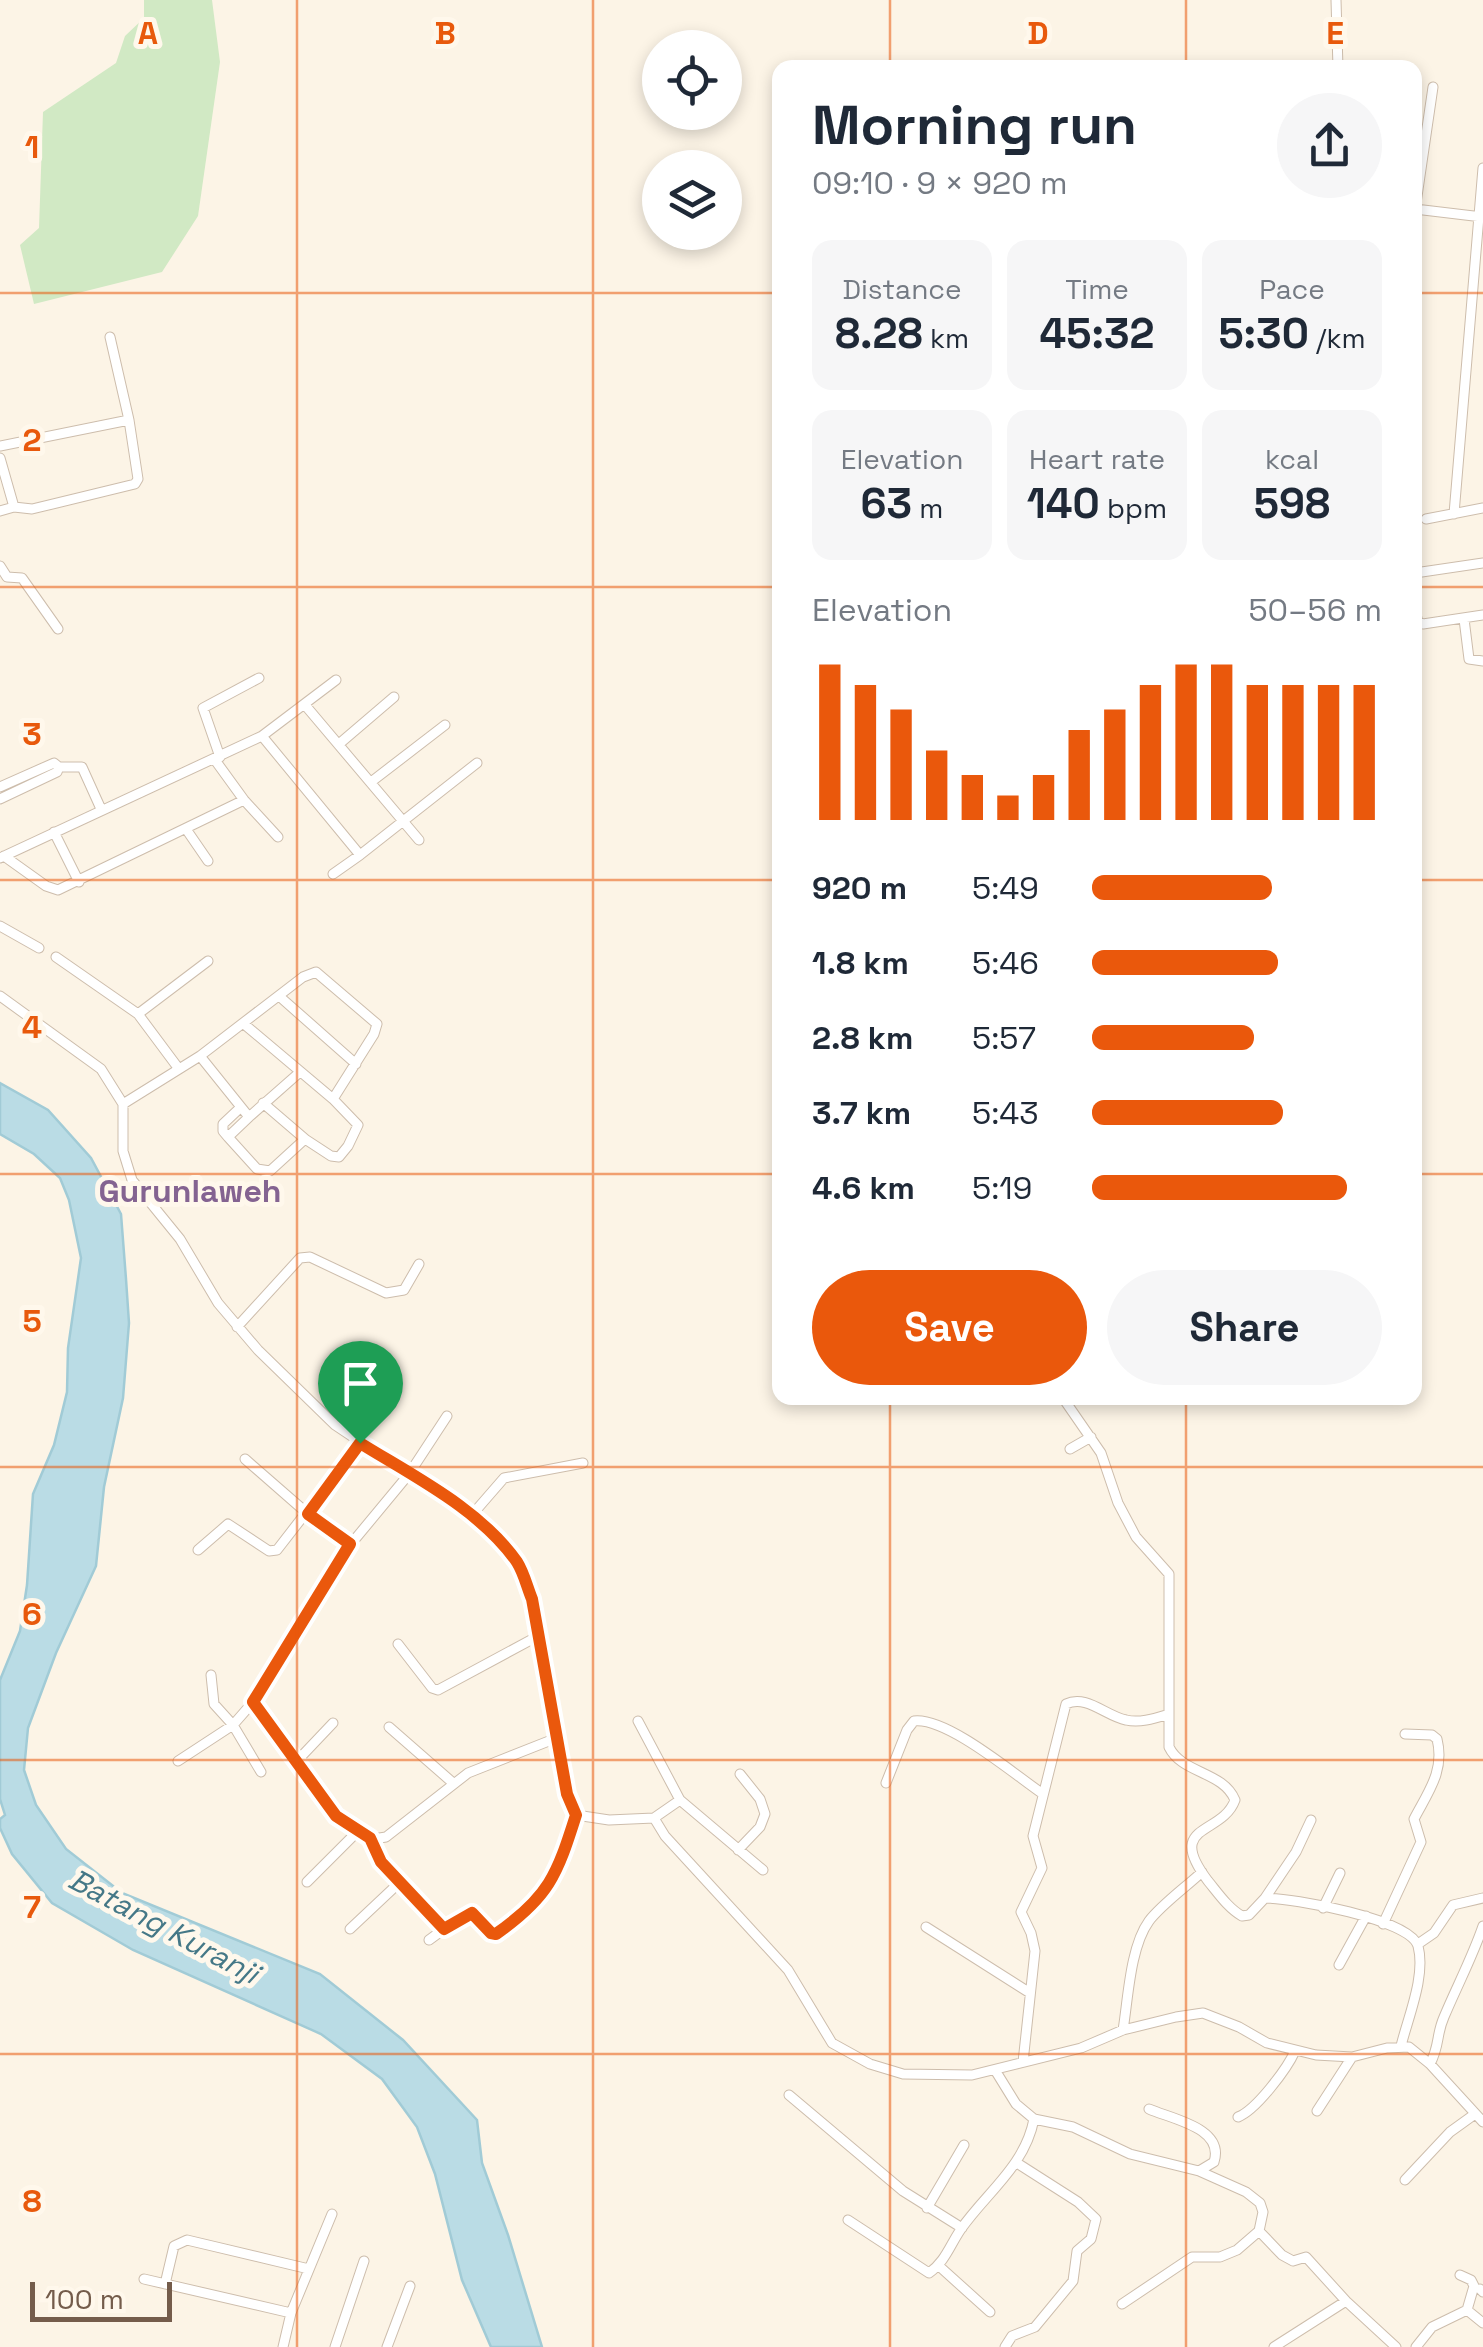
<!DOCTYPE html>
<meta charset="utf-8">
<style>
:root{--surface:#fff;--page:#f6f6f7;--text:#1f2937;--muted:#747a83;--accent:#ea580c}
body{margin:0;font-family:"Space Grotesk",sans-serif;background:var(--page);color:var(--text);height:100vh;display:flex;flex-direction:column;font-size:38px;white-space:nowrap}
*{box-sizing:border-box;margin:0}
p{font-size:32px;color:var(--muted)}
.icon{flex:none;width:55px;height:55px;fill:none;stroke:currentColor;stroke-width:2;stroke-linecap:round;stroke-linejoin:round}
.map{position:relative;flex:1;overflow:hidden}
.drawer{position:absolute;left:772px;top:60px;width:650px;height:1345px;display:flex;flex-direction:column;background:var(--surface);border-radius:20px;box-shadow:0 5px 15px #0003}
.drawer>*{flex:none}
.buttons{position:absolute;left:642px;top:30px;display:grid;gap:20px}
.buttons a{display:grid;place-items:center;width:100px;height:100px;border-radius:50%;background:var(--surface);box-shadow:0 5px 15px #0003;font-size:50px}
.scale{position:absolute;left:30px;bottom:25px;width:142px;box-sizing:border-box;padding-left:10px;border:5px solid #745c4b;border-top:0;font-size:28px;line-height:35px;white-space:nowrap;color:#745c4b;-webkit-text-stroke:8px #fff8ec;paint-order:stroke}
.pin{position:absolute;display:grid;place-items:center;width:85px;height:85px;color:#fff;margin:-102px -42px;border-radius:50% 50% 50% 0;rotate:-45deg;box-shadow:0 0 10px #0007}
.pin .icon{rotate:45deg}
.round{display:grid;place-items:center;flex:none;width:105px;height:105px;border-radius:52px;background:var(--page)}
.overview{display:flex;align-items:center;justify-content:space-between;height:170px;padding:0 40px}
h1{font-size:55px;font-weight:700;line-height:75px}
.metrics{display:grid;grid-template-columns:repeat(3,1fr);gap:15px;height:170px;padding:10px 40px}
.metrics div{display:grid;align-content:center;border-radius:20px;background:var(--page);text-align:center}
.metrics b{font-size:42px;font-weight:700}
.metrics small{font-size:28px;font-weight:400}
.metrics p{font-size:28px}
.chart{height:280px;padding:20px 40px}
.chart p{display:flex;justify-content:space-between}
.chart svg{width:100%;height:180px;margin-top:10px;stroke:var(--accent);stroke-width:6}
.action{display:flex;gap:20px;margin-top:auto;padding:20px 40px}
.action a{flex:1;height:115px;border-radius:60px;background:var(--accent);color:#fff;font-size:40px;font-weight:700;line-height:115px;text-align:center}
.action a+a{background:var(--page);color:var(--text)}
ul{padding:0 40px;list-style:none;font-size:32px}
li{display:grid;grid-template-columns:160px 120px 1fr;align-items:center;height:75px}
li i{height:25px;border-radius:12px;background:var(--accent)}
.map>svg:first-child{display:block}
.green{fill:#d1e9c4}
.water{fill:#badce5;stroke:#a1cbd6;stroke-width:2.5}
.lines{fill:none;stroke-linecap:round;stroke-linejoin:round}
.minor-casing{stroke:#cdbdac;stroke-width:11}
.minor{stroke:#fff;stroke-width:9}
.route-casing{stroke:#fff;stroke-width:20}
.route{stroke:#ea580c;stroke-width:12}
.grid{fill:none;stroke:#e8590c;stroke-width:2.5;stroke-opacity:0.55}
.labels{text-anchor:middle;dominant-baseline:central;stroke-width:10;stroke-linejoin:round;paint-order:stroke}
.water-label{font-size:30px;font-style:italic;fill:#457887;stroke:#fff8ec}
.quarter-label{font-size:32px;font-weight:bold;fill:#846391;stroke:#fff8ec}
.grid-label{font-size:32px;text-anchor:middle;font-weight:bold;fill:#e8590c;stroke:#fff8ec;stroke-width:10;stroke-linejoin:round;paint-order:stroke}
</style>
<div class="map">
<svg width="1483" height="2347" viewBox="0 0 1483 2347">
<rect width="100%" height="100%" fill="#fcf4e6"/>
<path class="green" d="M144,0H212L220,62L198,216L162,272L34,304L20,245L39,228L43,112L116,63L125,36L144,18Z"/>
<path class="water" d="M0,1083L48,1110L91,1158L121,1214L126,1279L129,1323L123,1398L104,1487L96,1566L56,1653L28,1728L24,1770L36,1805L66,1849L122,1893L320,1974L403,2040L477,2120L482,2163L508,2235L542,2347H491L462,2280L435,2174L417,2127L382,2079L321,2034L133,1950L52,1903L12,1854L0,1828V1819L5,1815L0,1799V1680L20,1631L27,1585L33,1494L54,1445L67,1392L68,1348L81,1258L69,1200L60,1178L34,1154L0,1134Z"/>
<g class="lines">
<defs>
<path id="minor" d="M1336,0L1338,68
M1415,209L1482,217
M1415,210L1433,87
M0,446L129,420L110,337
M0,458L14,507
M0,511L14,507L32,509L135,484L138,479L129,420
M1454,514L1483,168
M1426,519L1483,508
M0,566L7,577L22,578L58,629
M1415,573L1483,563
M1415,611L1418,622L1423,624L1483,615
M1464,619L1469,659L1483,661
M305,705L419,840
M262,736L360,855L477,763
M339,744L394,697
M220,757L203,708L259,678
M215,760L244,800L278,837
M371,782L445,725
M0,787L54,763L59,767H82L101,809
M0,799L57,772L59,767
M186,829L208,861
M54,832L79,882
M4,856L46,886L58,890L244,800
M0,858L262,736L336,680
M333,874L360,855
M0,926L39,948
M56,957L138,1014L179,1069
M0,996L101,1069L123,1104V1151L132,1180L180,1239L218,1303L258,1350L335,1425L471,1516L516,1561L532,1599L558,1729L567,1793L576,1815L609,1820L654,1818L665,1836L788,1970L832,2043L870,2064L903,2074L972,2075L1081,2048L1123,2030L1176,2017L1203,2013L1239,2027L1267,2043L1316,2055L1352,2057L1387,2048L1409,2047L1430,2064L1483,2122
M279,996L356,1064
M138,1014L208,961
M244,1024L333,1099L358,1125L348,1146L339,1157L331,1156L305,1139
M200,1056L249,1117L300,1072
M123,1104L200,1056L303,977L316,972L377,1024L374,1034L333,1099
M249,1117L228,1137L257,1169L270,1171L305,1139L263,1103
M228,1137L223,1131V1124L240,1108
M237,1327L300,1258L310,1257L386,1293L404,1290L419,1264
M1063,1398L1101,1453L1118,1503L1136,1537L1169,1574V1747C1182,1774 1223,1771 1235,1800C1222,1836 1164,1823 1208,1881C1218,1893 1228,1908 1242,1916L1249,1915L1265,1898C1293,1898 1410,1919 1418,1946C1426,1976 1408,2017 1401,2046
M1070,1449L1091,1437
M245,1459L308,1514L351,1544
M471,1516L504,1478L583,1463
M198,1550L228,1524L269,1551L277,1550L360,1443
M398,1644L432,1688L438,1690L540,1635
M211,1675L214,1704L233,1725L261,1772
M253,1702L336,1816L373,1839L386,1837L468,1773L559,1737
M638,1721L680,1800L654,1818
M389,1727L453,1783
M178,1761L233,1725L253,1702L351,1544L409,1474L447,1416
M296,1762L333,1723
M886,1783L907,1730L914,1721C947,1717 1015,1775 1043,1794
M680,1800L763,1870
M370,1838L381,1862L400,1882
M738,1850L760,1827L765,1814L760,1799L740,1774
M307,1882L358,1831
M1265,1898L1296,1852L1311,1820
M1323,1908L1340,1873
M1383,1924L1421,1842L1414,1819C1428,1792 1445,1771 1437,1739L1432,1735L1405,1734
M926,1927L1030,1993
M350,1929L400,1882L444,1929L472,1913L491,1933L496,1934C549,1898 557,1874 576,1815
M429,1940L444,1929
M1418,1944L1434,1933L1453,1905L1483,1898
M1339,1965L1366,1916
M1123,2030C1128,2000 1130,1947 1149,1921C1161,1905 1186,1887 1202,1872
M1023,2062L1035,1951L1031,1933L1021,1912L1042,1868L1033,1836L1066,1704C1086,1694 1106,1716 1126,1720C1139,1723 1153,1719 1166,1715
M1430,2064C1440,2045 1436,2035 1444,2017C1457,1986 1472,1958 1483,1926
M995,2070L1016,2104L1034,2119L1073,2127L1130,2154L1199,2171L1246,2192L1260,2203L1263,2212L1259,2231L1282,2255L1293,2261L1306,2257L1346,2301L1396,2347
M789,2095L903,2191L962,2228
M1149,2109C1172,2119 1225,2128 1214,2162L1199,2171
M1317,2111L1352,2057
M1238,2117C1256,2110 1287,2069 1295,2051
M1405,2180L1450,2132L1475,2114
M927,2208L964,2145
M848,2220L929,2273C945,2262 950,2245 961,2229C987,2192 1025,2166 1034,2119
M939,2266L990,2312
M144,2279L291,2313
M165,2284L174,2246L187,2240L309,2269
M1480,2289L1483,2292
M1122,2304L1192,2257H1220L1237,2250L1259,2231
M1467,2310L1483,2323
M283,2347L291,2313L332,2214
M335,2347L364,2261
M387,2347L410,2286
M1005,2347L1012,2336L1035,2327L1073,2281L1077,2251L1091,2239L1096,2219L1078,2202L1017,2163
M1274,2347L1346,2301
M1416,2347L1432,2327L1467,2310L1474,2286L1471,2280L1460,2275"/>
</defs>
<use href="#minor" class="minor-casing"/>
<use href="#minor" class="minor"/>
</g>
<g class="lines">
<defs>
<path id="route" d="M360,1443C413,1476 480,1509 517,1562C524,1573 527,1587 532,1599L567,1794L576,1815C557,1875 549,1897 496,1934L491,1933L472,1913L444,1929L381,1862L370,1838L336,1816L253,1702L350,1544L308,1514Z"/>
</defs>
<use href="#route" class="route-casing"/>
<use href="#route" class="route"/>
</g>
<path class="grid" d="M297,0V2347M593,0V2347M890,0V68M1186,0V68M0,293H780M1415,293H1483M0,587H780M1415,587H1483M0,880H780M1415,880H1483M0,1174H780M1415,1174H1483M890,1398V2347M1186,1398V2347M0,1467H1483M0,1760H1483M0,2054H1483"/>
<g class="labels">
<g class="water-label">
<text transform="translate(164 1926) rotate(28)">Batang Kuranji</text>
</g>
<g class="quarter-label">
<text x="190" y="1191">Gurunlaweh</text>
</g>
</g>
<g class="grid-label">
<text x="148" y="44">A</text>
<text x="445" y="44">B</text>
<text x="1038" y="44">D</text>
<text x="1335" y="44">E</text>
<text x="32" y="158">1</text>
<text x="32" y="451">2</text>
<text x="32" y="745">3</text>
<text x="32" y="1038">4</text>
<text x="32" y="1332">5</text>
<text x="32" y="1625">6</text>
<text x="32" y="1918">7</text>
<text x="32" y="2212">8</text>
</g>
</svg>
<div class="buttons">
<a><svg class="icon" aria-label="locate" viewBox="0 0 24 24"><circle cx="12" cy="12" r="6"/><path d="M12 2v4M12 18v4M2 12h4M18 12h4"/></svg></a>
<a><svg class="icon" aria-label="layers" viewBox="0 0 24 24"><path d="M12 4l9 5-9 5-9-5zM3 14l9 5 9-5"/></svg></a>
</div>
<div class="scale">100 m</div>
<div class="pin" style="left:360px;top:1443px;background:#1e9e55"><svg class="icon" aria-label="arrive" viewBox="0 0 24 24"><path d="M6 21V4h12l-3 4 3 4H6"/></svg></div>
<section class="drawer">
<div class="overview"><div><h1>Morning run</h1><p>09:10 · 9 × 920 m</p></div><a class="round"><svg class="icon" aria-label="share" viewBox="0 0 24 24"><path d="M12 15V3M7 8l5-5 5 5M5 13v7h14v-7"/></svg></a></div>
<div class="metrics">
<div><p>Distance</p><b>8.28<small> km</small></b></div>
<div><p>Time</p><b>45:32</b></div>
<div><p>Pace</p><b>5:30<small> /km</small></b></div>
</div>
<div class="metrics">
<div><p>Elevation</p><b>63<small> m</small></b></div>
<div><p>Heart rate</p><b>140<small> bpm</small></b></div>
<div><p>kcal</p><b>598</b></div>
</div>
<div class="chart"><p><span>Elevation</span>50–56 m</p>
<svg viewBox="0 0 160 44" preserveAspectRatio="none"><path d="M5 44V6M15 44V11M25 44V17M35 44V27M45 44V33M55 44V38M65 44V33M75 44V22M85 44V17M95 44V11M105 44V6M115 44V6M125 44V11M135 44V11M145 44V11M155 44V11"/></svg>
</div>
<ul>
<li><b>920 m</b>5:49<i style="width:62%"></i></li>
<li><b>1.8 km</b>5:46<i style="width:64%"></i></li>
<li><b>2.8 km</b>5:57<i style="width:56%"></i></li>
<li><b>3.7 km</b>5:43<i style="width:66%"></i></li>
<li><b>4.6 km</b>5:19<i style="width:88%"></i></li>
</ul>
<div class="action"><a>Save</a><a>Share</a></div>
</section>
</div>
